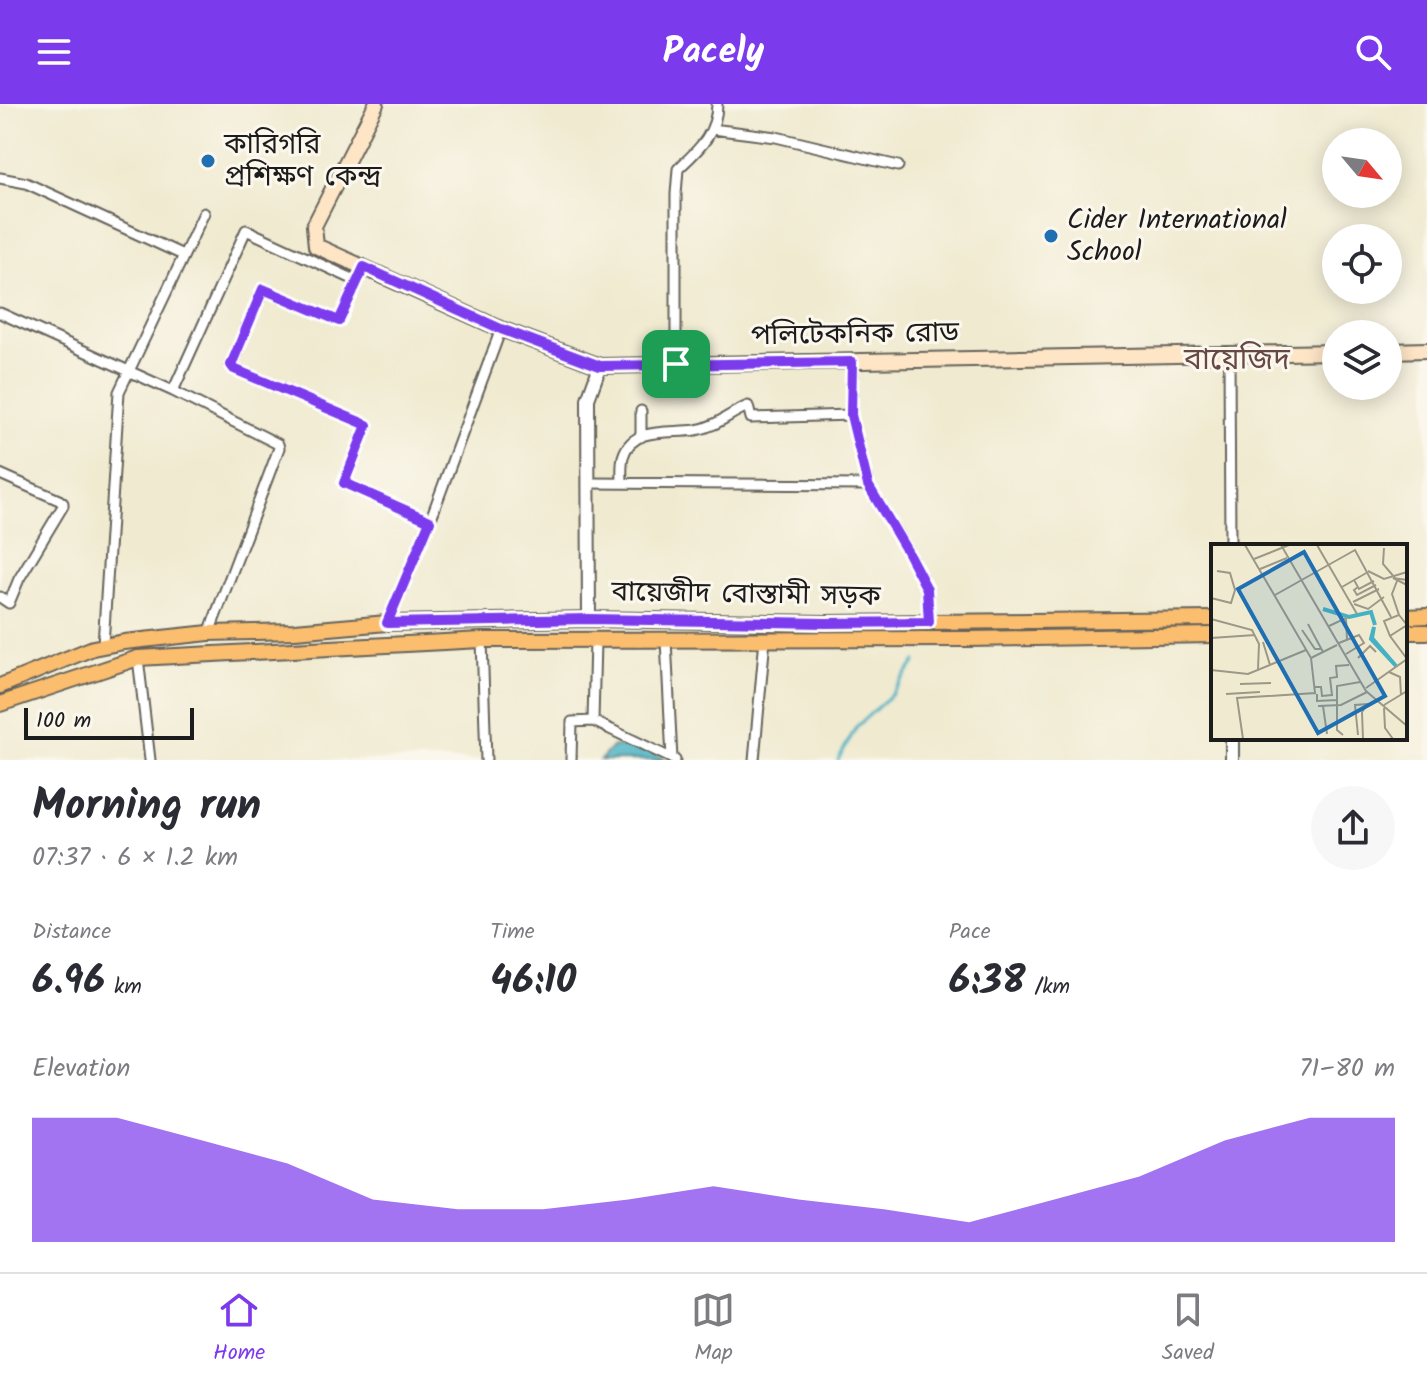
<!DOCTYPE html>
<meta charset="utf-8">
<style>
:root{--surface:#fff;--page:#f7f7f7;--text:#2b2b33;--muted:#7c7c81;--line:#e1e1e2;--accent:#7c3aed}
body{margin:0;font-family:Kalam,"Noto Sans Bengali",sans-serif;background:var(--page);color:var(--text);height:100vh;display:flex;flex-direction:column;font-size:30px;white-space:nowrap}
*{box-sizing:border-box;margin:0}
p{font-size:26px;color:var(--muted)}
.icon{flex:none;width:44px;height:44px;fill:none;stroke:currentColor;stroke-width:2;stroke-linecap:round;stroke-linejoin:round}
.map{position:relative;height:656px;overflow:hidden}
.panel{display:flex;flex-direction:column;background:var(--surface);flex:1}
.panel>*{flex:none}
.needle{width:52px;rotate:119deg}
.tools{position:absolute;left:1322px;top:24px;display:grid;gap:16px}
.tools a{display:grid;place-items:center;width:80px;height:80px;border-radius:50%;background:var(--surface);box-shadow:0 4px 20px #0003;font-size:40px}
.scale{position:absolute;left:24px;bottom:20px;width:170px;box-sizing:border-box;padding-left:8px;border:4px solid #1c1c1c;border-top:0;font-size:22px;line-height:28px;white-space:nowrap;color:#1c1c1c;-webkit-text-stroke:6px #fbf7ec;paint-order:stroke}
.pin{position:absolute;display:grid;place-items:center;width:68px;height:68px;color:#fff;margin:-34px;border-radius:16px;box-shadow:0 4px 12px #0006}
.round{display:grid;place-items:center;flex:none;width:84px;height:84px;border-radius:42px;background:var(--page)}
.summary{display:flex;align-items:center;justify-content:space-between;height:136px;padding:0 32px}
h1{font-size:44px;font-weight:600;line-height:60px}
.stats{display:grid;grid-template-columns:repeat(3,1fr);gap:12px;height:136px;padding:8px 32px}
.stats div{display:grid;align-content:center}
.stats b{font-size:40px;font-weight:600}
.stats small{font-size:22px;font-weight:400}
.stats p{font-size:22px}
.chart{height:224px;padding:16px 32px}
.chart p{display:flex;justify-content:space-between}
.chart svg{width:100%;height:144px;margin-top:8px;fill:var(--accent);opacity:.7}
header{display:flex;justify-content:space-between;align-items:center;height:104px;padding:0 32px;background:var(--accent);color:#fff;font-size:36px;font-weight:600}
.tab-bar{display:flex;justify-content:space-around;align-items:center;height:112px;border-top:2px solid var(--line);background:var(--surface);font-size:22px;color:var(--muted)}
.tab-bar a{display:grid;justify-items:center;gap:4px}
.tab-bar .selected{color:var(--accent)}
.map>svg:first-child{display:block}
.water{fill:#46b1c4;stroke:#316670;stroke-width:2}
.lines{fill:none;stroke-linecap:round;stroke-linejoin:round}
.stream{stroke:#46b1c4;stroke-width:3}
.minor-casing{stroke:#66645b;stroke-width:13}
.tertiary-casing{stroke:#66645b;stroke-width:16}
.secondary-casing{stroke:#66645b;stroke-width:18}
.primary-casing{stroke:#66645b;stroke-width:18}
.minor{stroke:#fff;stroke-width:9}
.tertiary{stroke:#fff;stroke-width:12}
.secondary{stroke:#fde5c5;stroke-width:14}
.primary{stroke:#fbbd6e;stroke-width:14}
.route-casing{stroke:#fff;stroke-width:16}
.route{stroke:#7c3aed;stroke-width:10}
.poi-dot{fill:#1f6fb2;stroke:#fbf7ec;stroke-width:3}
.labels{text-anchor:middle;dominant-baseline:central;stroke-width:6;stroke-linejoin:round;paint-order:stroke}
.poi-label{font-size:28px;fill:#1c1c1c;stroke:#fbf7ec;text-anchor:start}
.street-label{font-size:28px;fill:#1c1c1c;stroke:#fbf7ec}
.neighbourhood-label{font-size:30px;fill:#664847;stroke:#fbf7ec}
.inset-river{fill:none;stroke:#46b1c4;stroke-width:4}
.inset-road{fill:none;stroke:#9b9888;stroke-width:2}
.view{fill:#1f6fb2;fill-opacity:0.15;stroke:#1f6fb2;stroke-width:4}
.inset-edge{fill:none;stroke:#1c1c1c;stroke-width:4}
</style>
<header><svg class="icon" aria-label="menu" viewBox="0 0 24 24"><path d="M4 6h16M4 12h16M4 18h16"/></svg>Pacely<svg class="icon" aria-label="search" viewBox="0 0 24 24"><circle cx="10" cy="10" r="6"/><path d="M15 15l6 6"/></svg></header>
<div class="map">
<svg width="1427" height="656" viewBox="0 0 1427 656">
<rect width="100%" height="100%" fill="#fbf7ec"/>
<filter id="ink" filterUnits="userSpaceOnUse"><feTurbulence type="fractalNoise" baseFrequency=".0125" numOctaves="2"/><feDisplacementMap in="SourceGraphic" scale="16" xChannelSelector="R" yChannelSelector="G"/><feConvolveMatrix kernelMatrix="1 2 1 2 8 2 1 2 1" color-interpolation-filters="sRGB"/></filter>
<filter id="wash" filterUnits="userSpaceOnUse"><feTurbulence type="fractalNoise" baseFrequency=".006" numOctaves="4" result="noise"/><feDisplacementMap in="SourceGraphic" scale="32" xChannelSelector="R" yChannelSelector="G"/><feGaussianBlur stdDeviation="1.8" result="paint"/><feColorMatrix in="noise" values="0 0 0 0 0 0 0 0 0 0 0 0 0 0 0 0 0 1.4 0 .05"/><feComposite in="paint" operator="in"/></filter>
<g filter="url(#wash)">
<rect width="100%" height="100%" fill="#f0ead0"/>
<path class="water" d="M613,642L647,645L666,656H600Z"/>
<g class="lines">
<path class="stream" d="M838,656L857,622L891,591L916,557"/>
</g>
</g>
<g filter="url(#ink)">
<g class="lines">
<defs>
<path id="minor" d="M712,25L776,33L898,62
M0,74L26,79L183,151
M364,163L339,217L263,185L231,261L234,265L367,321L344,379L430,417L387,519
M0,209L173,287L278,340L279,344L209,529
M1229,250L1230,442
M852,258L851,311L868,381L907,447L927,485L929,518
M676,260V90L678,65C698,46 717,30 717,0
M173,287L246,126L357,177
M641,307V333
M0,370L59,396L63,399V402L19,475L9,499L0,493
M589,379L868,381
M622,379C622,372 621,361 623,353C632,321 671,330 696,326C716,323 730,309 748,302L751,314L851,311
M430,417L501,225
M482,536L486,656
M666,536L672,655
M103,541L119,288L204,109
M138,554L150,656
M593,617L675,656
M571,656L572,618L593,617L595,536
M754,656L765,535"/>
<path id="tertiary" d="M589,515L588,295L600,262
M1232,656V634"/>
<path id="secondary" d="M376,0L314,122L316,142L501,225L600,262L1336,248
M1388,247L1427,246"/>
<path id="primary" d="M1405,513L1427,512
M1405,528H1427
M0,582L93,544L124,538L209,529L295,527L387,519L589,515L826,519L1213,515
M0,600L138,554L482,536L969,535L1213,531"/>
</defs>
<use href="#minor" class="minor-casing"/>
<use href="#tertiary" class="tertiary-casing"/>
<use href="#secondary" class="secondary-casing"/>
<use href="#primary" class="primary-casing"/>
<use href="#minor" class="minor"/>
<use href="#tertiary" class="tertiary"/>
<use href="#secondary" class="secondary"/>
<use href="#primary" class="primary"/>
</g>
</g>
<g class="lines" filter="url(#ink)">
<defs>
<path id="route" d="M364,163L501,225L600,262L852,258L851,311L868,381L907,447L927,485L929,518L826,519L589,515L387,519L430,417L344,379L367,321L234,265L231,261L263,185L339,217Z"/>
</defs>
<use href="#route" class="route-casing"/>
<use href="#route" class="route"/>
</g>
<g class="poi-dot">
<circle cx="208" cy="57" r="8"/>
<circle cx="1051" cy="132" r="8"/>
</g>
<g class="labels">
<g class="poi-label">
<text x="224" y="41">কারিগরি<tspan x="224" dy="32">প্রশিক্ষণ কেন্দ্র</tspan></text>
<text x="1067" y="116">Cider International<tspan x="1067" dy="32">School</tspan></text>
</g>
<g class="street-label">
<text transform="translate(855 231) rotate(-1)">পলিটেকনিক রোড</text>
<text transform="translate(746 491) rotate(1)">বায়েজীদ বোস্তামী সড়ক</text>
</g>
<g class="neighbourhood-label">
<text x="1237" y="257">বায়েজিদ</text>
</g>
</g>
<g transform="translate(1211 440)">
<rect width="196" height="196" fill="#f0ead0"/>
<path class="inset-river" d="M112,65L138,73L160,68L164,81M163,83L161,94L185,122L160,95Z"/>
<path class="inset-road" d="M70,1L155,147L196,182M106,1L146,70M173,4L172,20L184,34M43,15L78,1M49,25L76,14M157,27L173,35L196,28M143,36L148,45L163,37M196,36L182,34L196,41M131,43L157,28M147,43L143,46L146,51L165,41M64,51L144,6L180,73M0,54L20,59L24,46L19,29L6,27M142,58L168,45M143,60L157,65L173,53M0,75L41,86L48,100L47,125M97,80L112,108M118,82L135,74L136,95M91,86L104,105H111M179,92L173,77L188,71L181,50L186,37M0,94L44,91M52,98L59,121M128,99L148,91L153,99L135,110M100,114L126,101M147,114L159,102L165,108M0,126L37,130L95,106M178,128L189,133L190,151M29,140L60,139M103,143H110L111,152L121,151L119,134L126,133L125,122L138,121M155,144L196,115L179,92L196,81L188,71M15,150L49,148M106,150V157L126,156M173,161L196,147M107,162L130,161L156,148M112,162L116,190M173,164L174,184L182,195M132,191L126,186V142L149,138M147,191L144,161L157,160M32,195L26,154L104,149L100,114L34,1M152,195L151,168L157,160"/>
<path class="view" d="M93,8L174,152L107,189L27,45Z"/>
<rect width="196" height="196" class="inset-edge"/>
</g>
</svg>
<div class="tools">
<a><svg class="needle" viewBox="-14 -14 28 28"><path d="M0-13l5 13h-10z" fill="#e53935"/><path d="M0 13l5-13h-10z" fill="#7c7c81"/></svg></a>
<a><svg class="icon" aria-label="locate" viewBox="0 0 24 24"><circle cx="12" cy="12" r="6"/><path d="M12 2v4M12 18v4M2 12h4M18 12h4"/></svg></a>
<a><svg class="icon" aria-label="layers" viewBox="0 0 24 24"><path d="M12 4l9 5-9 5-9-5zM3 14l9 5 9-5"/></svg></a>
</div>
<div class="scale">100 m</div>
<div class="pin" style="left:676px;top:260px;background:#1e9e55"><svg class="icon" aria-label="arrive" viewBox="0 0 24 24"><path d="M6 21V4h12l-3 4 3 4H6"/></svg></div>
</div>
<section class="panel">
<div class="summary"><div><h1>Morning run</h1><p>07:37 · 6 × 1.2 km</p></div><a class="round"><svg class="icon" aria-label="share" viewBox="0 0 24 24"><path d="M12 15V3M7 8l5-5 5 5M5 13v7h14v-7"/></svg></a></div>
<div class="stats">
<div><p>Distance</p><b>6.96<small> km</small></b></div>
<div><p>Time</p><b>46:10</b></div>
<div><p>Pace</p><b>6:38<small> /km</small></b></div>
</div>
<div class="chart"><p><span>Elevation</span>71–80 m</p>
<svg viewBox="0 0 160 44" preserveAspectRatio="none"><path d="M0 44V6L10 6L20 13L30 20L40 31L50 34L60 34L70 31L80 27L90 31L100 34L110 38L120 31L130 24L140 13L150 6L160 6V44z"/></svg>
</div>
</section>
<nav class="tab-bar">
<a class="selected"><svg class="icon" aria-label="home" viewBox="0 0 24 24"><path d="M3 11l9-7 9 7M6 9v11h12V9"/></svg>Home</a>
<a><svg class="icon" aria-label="map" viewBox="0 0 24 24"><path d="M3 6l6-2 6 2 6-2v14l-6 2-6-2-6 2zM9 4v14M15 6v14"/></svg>Map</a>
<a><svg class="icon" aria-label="saved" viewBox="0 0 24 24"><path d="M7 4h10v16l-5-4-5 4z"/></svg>Saved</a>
</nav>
